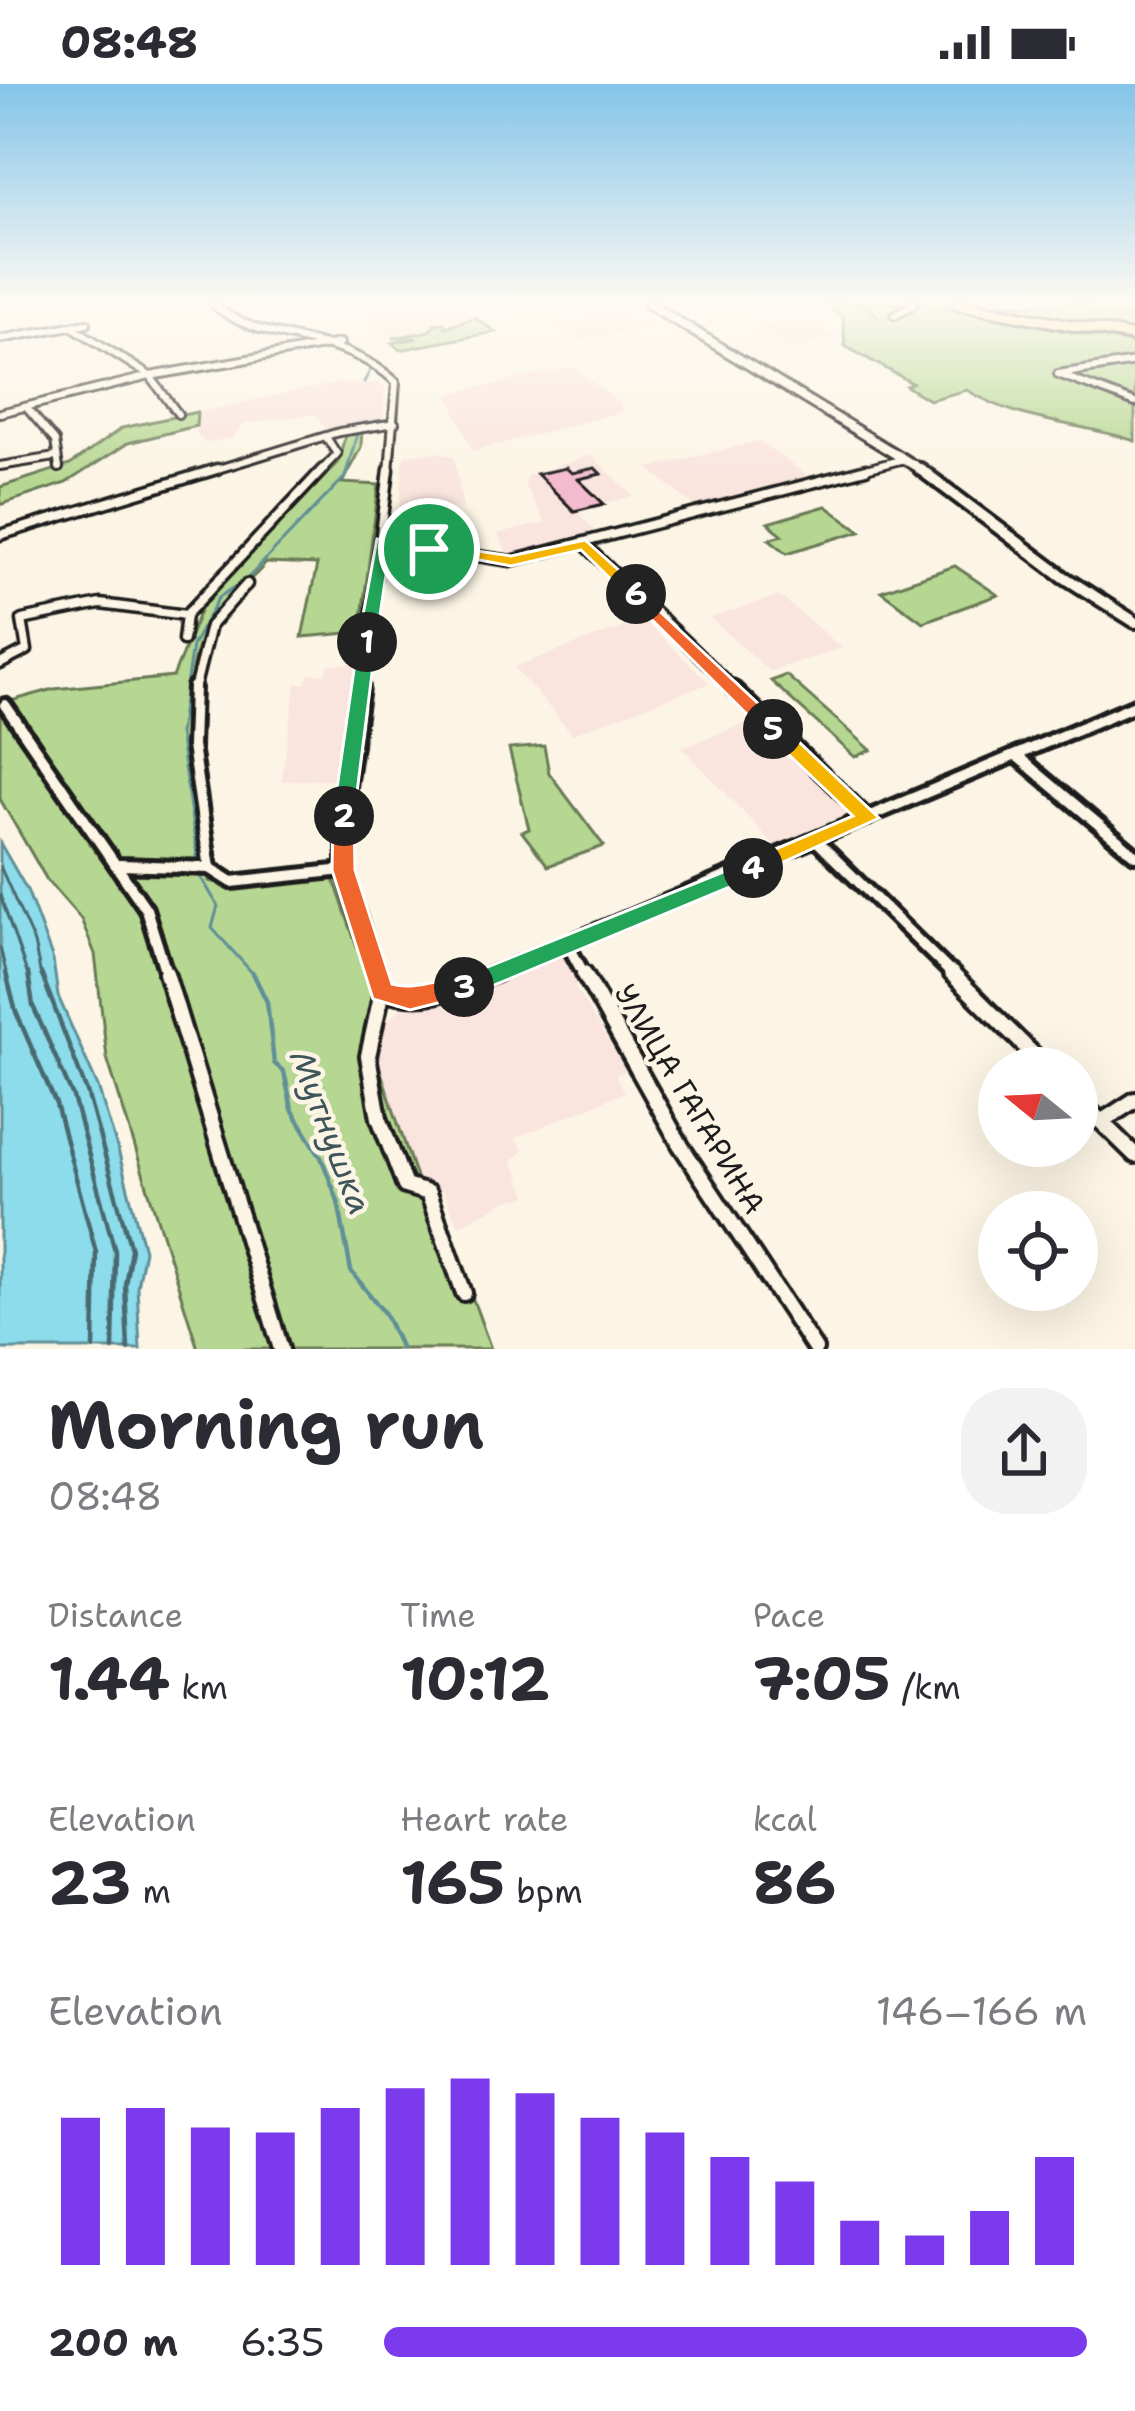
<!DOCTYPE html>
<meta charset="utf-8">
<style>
:root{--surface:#fff;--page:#f2f2f3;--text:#2b2b33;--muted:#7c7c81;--accent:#7c3aed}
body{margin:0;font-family:"Shantell Sans",sans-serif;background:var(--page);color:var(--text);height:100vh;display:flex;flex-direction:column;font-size:45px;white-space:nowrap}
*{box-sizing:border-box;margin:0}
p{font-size:39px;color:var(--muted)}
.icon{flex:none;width:66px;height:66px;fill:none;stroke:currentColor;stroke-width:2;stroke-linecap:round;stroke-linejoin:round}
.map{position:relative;height:1265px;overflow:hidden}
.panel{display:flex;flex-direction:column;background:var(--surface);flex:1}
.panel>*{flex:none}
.needle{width:78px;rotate:288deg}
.buttons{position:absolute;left:978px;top:963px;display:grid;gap:24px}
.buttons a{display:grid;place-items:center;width:120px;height:120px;border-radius:50%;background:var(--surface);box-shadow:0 12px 48px #0002;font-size:60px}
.pin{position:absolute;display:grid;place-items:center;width:102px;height:102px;color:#fff;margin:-51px;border:6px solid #fff;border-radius:50%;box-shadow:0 3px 12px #0007}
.km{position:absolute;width:60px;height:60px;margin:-30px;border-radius:50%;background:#222;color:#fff;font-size:33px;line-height:60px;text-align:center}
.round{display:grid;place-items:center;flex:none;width:126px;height:126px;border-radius:48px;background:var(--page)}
.overview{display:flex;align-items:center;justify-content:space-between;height:204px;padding:0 48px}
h1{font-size:66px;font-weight:700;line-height:90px}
.stats{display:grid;grid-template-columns:repeat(3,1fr);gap:18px;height:204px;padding:12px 48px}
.stats div{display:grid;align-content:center}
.stats b{font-size:60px;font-weight:700}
.stats small{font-size:33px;font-weight:400}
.stats p{font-size:33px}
.chart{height:336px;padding:24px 48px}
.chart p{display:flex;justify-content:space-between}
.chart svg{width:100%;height:216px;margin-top:12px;stroke:var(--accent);stroke-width:6}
ul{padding:0 48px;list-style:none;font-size:39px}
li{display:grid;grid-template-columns:192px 144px 1fr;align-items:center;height:90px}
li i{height:30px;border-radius:15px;background:var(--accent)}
.status{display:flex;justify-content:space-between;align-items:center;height:84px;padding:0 60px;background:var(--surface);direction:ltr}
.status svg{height:33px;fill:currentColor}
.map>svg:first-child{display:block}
.built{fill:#fae4de}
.green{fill:#b6d791;stroke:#697a56;stroke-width:3}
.water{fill:#8ddceb;stroke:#608f98;stroke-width:3}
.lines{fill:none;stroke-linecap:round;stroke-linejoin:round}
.shore-far1{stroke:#49696f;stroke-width:3}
.shore{stroke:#49696f;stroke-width:4.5}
.stream-far1{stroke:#608f98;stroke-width:3}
.stream{stroke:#608f98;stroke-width:4.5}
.building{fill:#f4bbce;stroke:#1c1c1c;stroke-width:3}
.minor-far3-casing{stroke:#1c1c1c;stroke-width:12}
.minor-far2-casing{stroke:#1c1c1c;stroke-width:15}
.minor-far1-casing{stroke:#1c1c1c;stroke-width:20}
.minor-casing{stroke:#1c1c1c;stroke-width:22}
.secondary-far1-casing{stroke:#1c1c1c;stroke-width:14}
.secondary-casing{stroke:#1c1c1c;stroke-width:18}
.primary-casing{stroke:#1c1c1c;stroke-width:15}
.minor-far3{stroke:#fcf5e5;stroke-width:6}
.minor-far2{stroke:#fcf5e5;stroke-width:8}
.minor-far1{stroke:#fcf5e5;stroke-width:10}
.minor{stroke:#fcf5e5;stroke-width:14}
.secondary-far1{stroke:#fcf5e5;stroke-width:8}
.secondary{stroke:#fcf5e5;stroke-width:10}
.primary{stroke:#fcde96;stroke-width:9}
.split-1{fill:#22a559;stroke:#fff;stroke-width:3}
.split-2{fill:#22a559;stroke:#fff;stroke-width:3}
.split-3{fill:#f0652b;stroke:#fff;stroke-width:3}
.split-4{fill:#22a559;stroke:#fff;stroke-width:3}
.split-5{fill:#f5b400;stroke:#fff;stroke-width:3}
.split-6{fill:#f0652b;stroke:#fff;stroke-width:3}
.split-7{fill:#f5b400;stroke:#fff;stroke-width:3}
.labels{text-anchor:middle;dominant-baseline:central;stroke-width:9;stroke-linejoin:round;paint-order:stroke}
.street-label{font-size:30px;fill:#1c1c1c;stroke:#fcf5e5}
.water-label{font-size:33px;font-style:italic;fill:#3e565a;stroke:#fcf5e5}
</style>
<div class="status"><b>08:48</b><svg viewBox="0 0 49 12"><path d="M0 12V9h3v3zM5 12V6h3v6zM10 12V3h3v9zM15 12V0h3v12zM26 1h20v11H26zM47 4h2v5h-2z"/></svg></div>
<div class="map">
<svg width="1135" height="1265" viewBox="0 0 1135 1265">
<rect width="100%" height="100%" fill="#fcf5e5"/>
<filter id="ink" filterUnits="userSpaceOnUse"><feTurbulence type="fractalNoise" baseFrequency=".00833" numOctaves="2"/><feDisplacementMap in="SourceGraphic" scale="24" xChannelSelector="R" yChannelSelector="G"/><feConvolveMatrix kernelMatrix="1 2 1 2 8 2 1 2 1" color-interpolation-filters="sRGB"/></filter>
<g filter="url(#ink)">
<path class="built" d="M395,220H459L495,248L400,266L357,228Z
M619,223L651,244L580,257L555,238Z
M801,233L840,253L791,265L753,245Z
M573,283L621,321L622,328L473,367L448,310Z
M336,299H380L385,303L383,340L334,347L326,346L316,330L244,340L232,354L205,359L196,349L197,328Z
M759,357L808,392L694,422L648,384Z
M437,368L454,372L463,424L400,426L404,371Z
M591,371L634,412L576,427L599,451L510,476L498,450L545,439L525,402L526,392Z
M779,512L783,515L842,564L769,587L710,534Z
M643,536L710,599L572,650L514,583Z
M357,580L339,695L281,697L296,600L306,599L309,590H326L329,581Z
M758,635L855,727L774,761L682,663Z
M565,871L579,891L575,904L627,987L615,991L625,1008L515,1054L524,1067L512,1076L528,1113L510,1115L459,1142L443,1108L410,1087L372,961L383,940L401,925L431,917L439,921Z"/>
<path class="green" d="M826,220H926L1135,260V357C1074,337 1023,340 967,306L929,316L906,302L912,299L845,262L843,234Z
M965,220H1135V251Z
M475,233L495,248L400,266L392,259L417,254H393L430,247L434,240L444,238L445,243Z
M197,328L196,342L128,359L66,399L0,421V403L70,381L122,344Z
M362,343L361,363L342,399L379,401L360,548L302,553L317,481L266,479C250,500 222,514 208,538C167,615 201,718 209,797L235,803L333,792L383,940L372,961L443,1175L460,1180L491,1265H198L107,974L95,870L81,835L47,796L0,715V620L54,605L173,593L202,522L338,378L347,345Z
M826,422L861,447L787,469L769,455L783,451L768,439Z
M955,482L998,511L923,538L881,507Z
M786,591L871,666L855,673L771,597Z
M544,662L549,689L604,762L548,782L522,748L529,745L509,665Z"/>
<path class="water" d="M0,759L27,806L53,876L58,912L98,1003L119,1070L144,1166L137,1202L140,1265H0Z"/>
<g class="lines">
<path class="shore-far1" d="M0,782L34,859L41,892
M0,811L28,892
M0,863L7,892"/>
<path class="shore" d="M6,889L16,928L56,1020L96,1168L94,1265
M28,889L33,922L73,1013L115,1167L113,1265
M41,889L87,1008L131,1165L125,1201L128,1265"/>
<path class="stream-far1" d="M860,220L878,232
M364,298L371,285
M198,778L179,649L192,562L219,513L245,497L345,393L357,350
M198,788L218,822L212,844L255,892"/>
<path class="stream" d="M253,889L267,918L274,979L284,988L292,1025L321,1073L338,1117L351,1187L385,1230L401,1265"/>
</g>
<path class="building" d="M566,384L572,389L595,384L601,390L578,395L604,420L574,427L537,390Z"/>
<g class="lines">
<defs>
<path id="minor-far3" d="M213,220C260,263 338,244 396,298L389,388
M895,231L914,220
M71,242L150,292L178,330
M0,255L87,239
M1058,290L1135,319
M1058,290L1135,278
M26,323L55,357L59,384
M0,329L150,292L340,259
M0,382L55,373
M208,388L339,348L395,339
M320,388L337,370L326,353
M854,388L904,375"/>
<path id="minor-far2" d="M0,451L217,385
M383,458L511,477L866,385
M585,461L735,606
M183,556L186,531L323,385
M0,580L27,566L22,536L100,520L186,531
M194,606L210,542L247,500
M362,606L389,385"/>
<path id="minor-far1" d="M194,603L192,662L210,784L232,798L344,786
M362,603L344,732V786L377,892
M732,603L868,734
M5,621L146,825L167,892
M1017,672L1135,771
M817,757L954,892
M120,781L210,784
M569,863L585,892
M489,892L1135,621"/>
<path id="minor" d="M166,889L281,1265
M376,889L382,907C426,921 455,906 497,889
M584,889L681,1062L815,1265
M951,889L1047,984
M382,907L368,972L379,1034L405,1102L428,1109L464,1209
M1077,1014L1135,1071
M1101,1038L1135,1016"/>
<path id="secondary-far1" d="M649,220L925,388"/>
<path id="secondary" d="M920,385L1064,493L1135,538"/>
<path id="primary" d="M958,220L1135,253"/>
</defs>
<use href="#minor-far3" class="minor-far3-casing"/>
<use href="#minor-far2" class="minor-far2-casing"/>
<use href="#minor-far1" class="minor-far1-casing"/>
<use href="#minor" class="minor-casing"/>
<use href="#secondary-far1" class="secondary-far1-casing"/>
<use href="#secondary" class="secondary-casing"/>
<use href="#primary" class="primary-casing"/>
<use href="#minor-far3" class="minor-far3"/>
<use href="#minor-far2" class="minor-far2"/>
<use href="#minor-far1" class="minor-far1"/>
<use href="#minor" class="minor"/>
<use href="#secondary-far1" class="secondary-far1"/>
<use href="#secondary" class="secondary"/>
<use href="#primary" class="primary"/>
</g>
</g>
<linearGradient id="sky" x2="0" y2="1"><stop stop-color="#83c4e9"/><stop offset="0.55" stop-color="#fefaf3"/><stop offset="1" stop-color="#fefaf3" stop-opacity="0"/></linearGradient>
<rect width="1135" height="397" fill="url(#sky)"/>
<path class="split-1" d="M377,455L437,465L429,470L390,464L376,558L367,564L358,558Z"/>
<path class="split-2" d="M367,553L376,558L354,732L344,740L333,732L358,558Z"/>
<path class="split-3" d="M344,725L354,732L355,786L392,900C420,908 446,889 473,896V910L410,926L373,915L332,786L333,732Z"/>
<path class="split-4" d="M753,776L764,784L761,790L473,910H455L452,903L455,896Z"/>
<path class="split-5" d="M766,640H780L879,734L753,792L742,784L745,778L853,732L766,649Z"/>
<path class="split-6" d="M636,505L780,640V649H766L630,514Z"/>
<path class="split-7" d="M585,456L642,507V514H630L581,466L511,482L421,465L429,460L511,472Z"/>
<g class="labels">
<g class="street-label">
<text transform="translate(690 1015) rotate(59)">УЛИЦА ГАГАРИНА</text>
</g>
<g class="water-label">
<text transform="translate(331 1048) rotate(69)">Мутнушка</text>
</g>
</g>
</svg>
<div class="buttons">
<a><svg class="needle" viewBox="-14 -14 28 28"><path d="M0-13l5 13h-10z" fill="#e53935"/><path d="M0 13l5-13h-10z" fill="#7c7c81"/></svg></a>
<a><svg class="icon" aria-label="locate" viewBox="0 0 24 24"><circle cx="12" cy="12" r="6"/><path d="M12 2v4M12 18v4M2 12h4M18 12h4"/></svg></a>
</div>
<div class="pin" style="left:429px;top:465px;background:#1e9e55"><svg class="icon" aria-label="arrive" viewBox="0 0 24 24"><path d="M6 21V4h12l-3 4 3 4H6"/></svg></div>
<b class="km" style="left:367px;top:558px">1</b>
<b class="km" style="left:344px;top:732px">2</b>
<b class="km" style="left:464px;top:903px">3</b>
<b class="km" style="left:753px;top:784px">4</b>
<b class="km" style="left:773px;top:645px">5</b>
<b class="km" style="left:636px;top:510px">6</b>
</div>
<section class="panel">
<div class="overview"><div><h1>Morning run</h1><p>08:48</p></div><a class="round"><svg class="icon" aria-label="share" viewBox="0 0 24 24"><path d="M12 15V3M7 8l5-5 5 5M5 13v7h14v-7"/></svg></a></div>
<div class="stats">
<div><p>Distance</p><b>1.44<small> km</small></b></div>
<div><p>Time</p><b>10:12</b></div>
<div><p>Pace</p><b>7:05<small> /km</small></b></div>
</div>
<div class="stats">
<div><p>Elevation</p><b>23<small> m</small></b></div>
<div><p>Heart rate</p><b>165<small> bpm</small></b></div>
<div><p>kcal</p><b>86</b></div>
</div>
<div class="chart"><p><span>Elevation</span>146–166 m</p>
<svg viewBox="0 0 160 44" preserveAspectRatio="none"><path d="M5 44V14M15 44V12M25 44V16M35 44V17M45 44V12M55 44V8M65 44V6M75 44V9M85 44V14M95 44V17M105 44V22M115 44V27M125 44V35M135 44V38M145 44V33M155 44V22"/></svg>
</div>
<ul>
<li><b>200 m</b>6:35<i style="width:100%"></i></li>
</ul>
</section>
